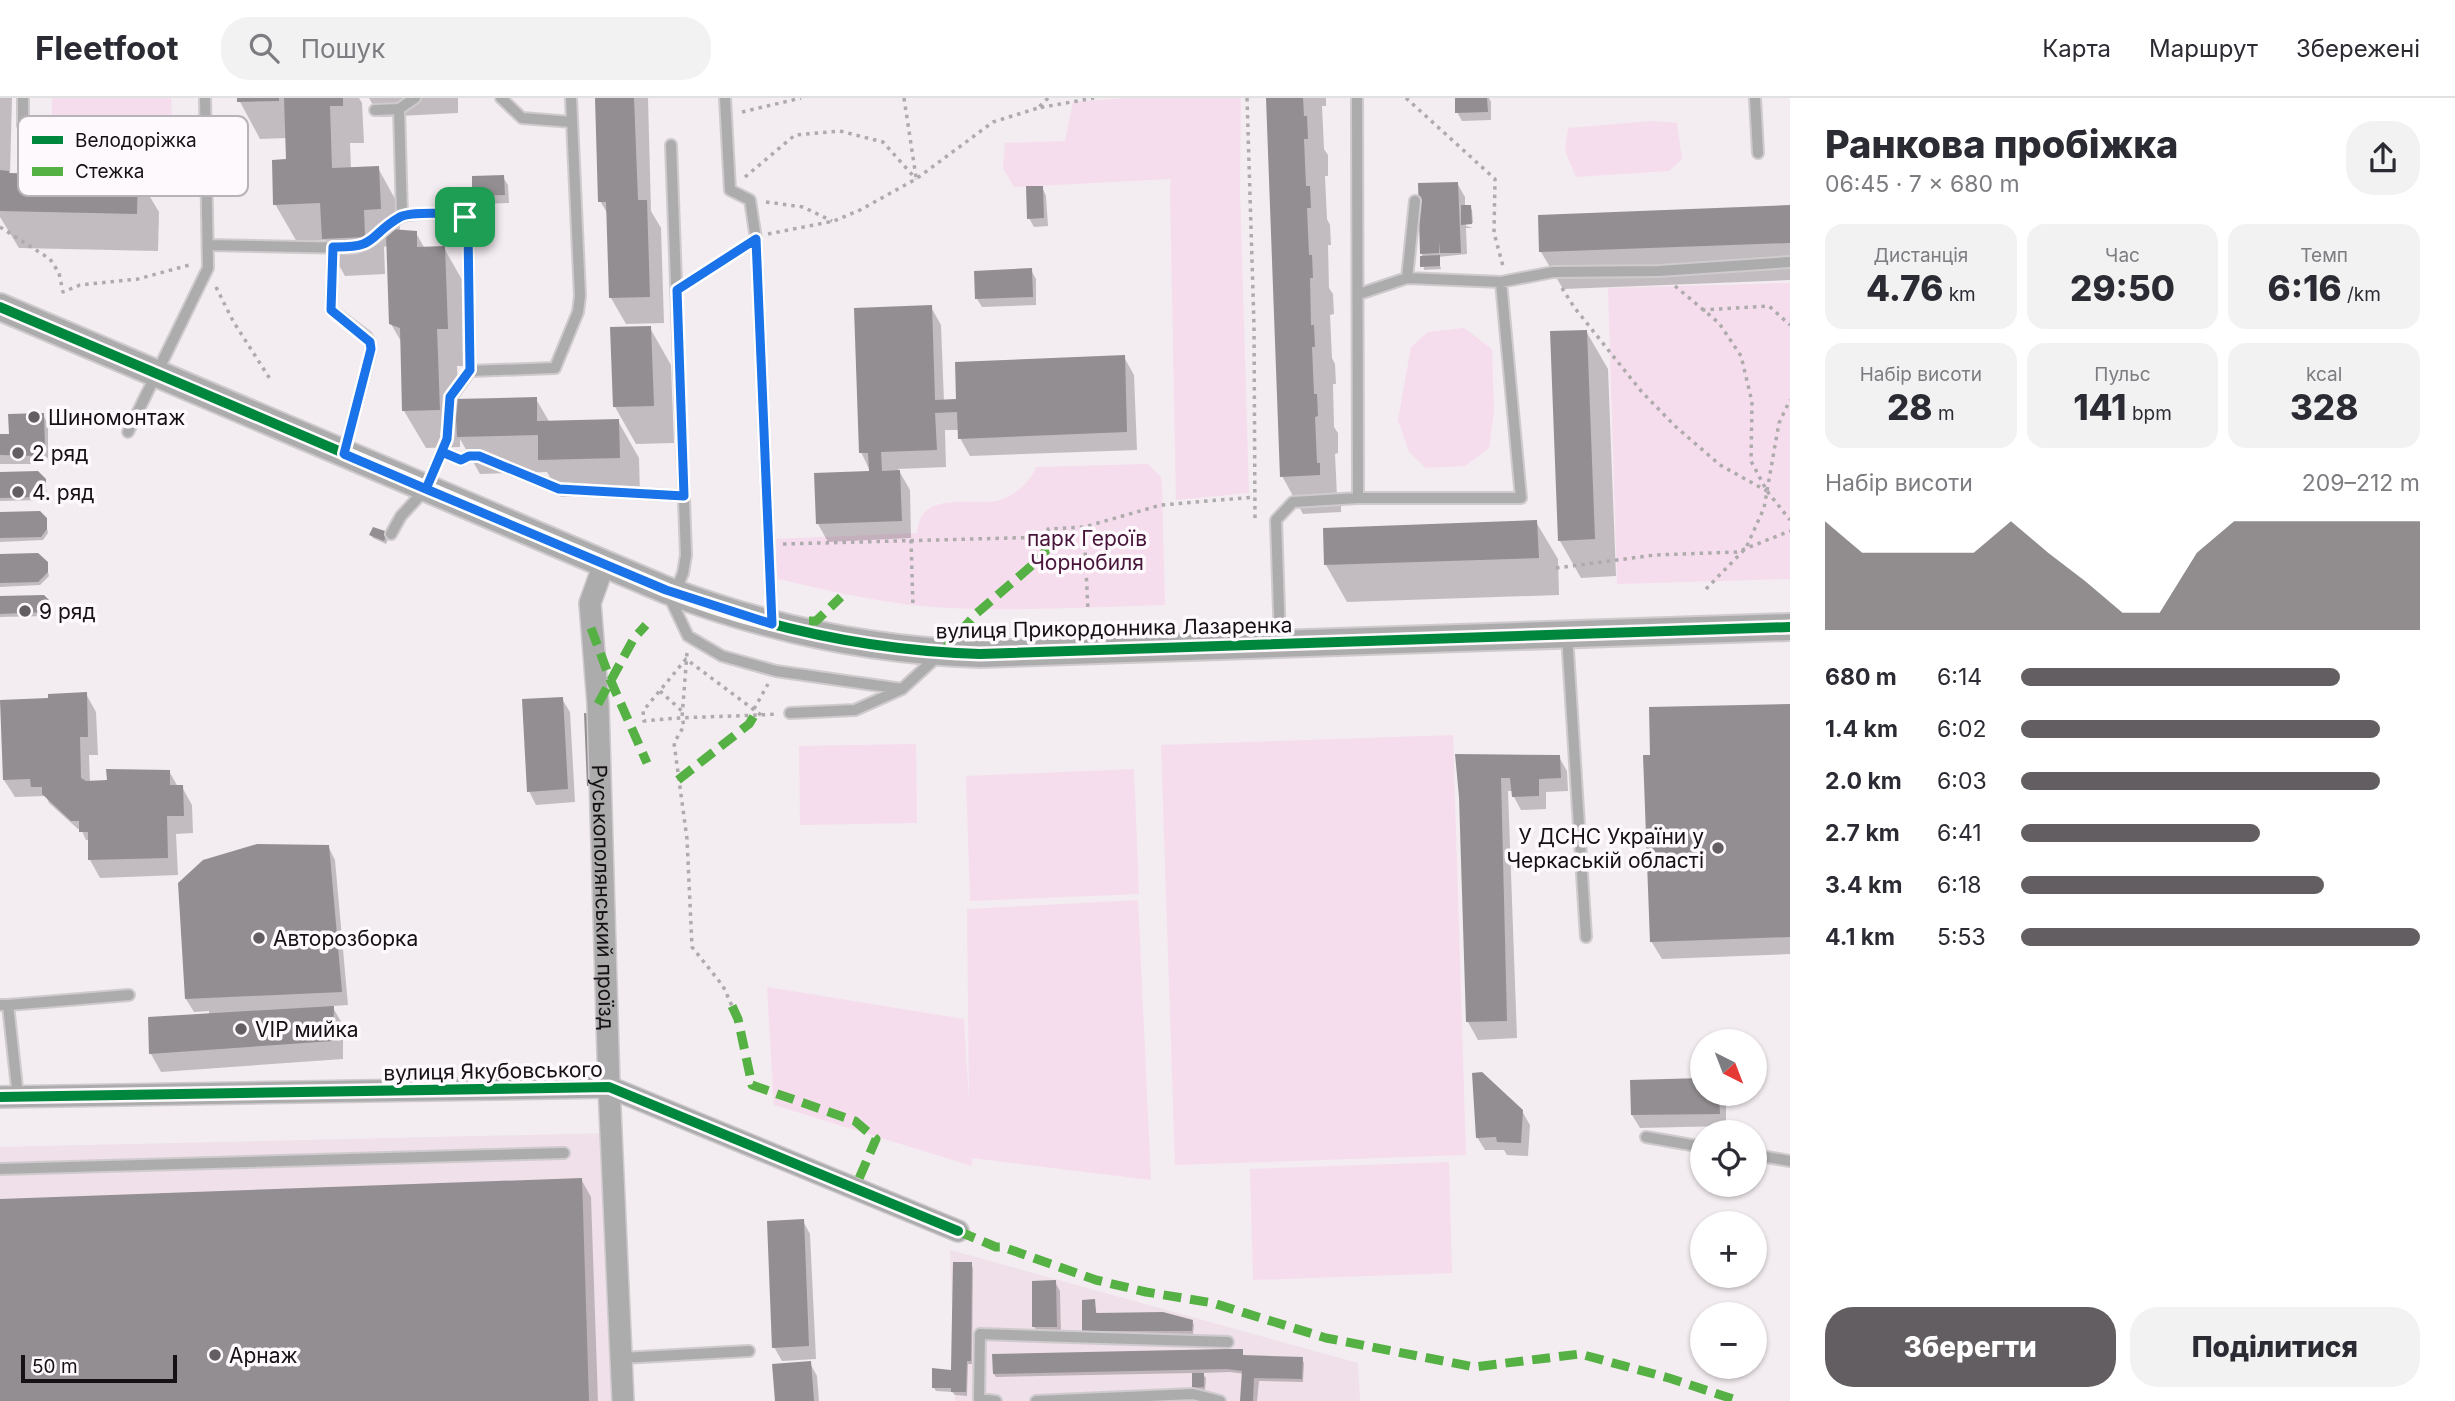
<!DOCTYPE html>
<html lang="uk">
<meta charset="utf-8">
<style>
:root{--surface:#fff;--page:#f2f2f3;--text:#2b2b33;--muted:#7c7c81;--line:#e1e1e2;--accent:#635e61}
body{margin:0;font-family:Inter,sans-serif;background:var(--page);color:var(--text);height:100vh;display:flex;flex-direction:column;font-size:26px;white-space:nowrap}
*{box-sizing:border-box;margin:0}
p{font-size:23px;color:var(--muted)}
.icon{flex:none;width:38px;height:38px;fill:none;stroke:currentColor;stroke-width:2;stroke-linecap:round;stroke-linejoin:round}
.map{position:relative;flex:1;overflow:hidden}
.drawer{display:flex;flex-direction:column;background:var(--surface);width:665px}
.drawer>*{flex:none}
.needle{width:46px;rotate:138deg}
.tools{position:absolute;left:1690px;top:931px;display:grid;gap:14px}
.tools a{display:grid;place-items:center;width:77px;height:77px;border-radius:50%;background:var(--surface);box-shadow:0 2px 5px #0004;font-size:35px}
.scale{position:absolute;left:21px;bottom:18px;width:156px;box-sizing:border-box;padding-left:7px;border:4px solid #151114;border-top:0;font-size:19px;line-height:24px;white-space:nowrap;color:#151114;-webkit-text-stroke:5px #fef9fc;paint-order:stroke}
.pin{position:absolute;display:grid;place-items:center;width:60px;height:60px;color:#fff;margin:-30px;border-radius:14px;box-shadow:0 4px 10px #0006}
.round{display:grid;place-items:center;flex:none;width:74px;height:74px;border-radius:28px;background:var(--page)}
.summary{display:flex;align-items:center;justify-content:space-between;height:119px;padding:0 35px}
h1{font-size:38px;font-weight:800;line-height:52px}
.figures{display:grid;grid-template-columns:repeat(3,1fr);gap:10px;height:119px;padding:7px 35px}
.figures div{display:grid;align-content:center;border-radius:18px;background:var(--page);text-align:center}
.figures b{font-size:35px;font-weight:800}
.figures small{font-size:19px;font-weight:400}
.figures p{font-size:19px}
.chart{height:196px;padding:14px 35px}
.chart p{display:flex;justify-content:space-between}
.chart svg{width:100%;height:126px;margin-top:7px;fill:var(--accent);opacity:.7}
.action{display:flex;gap:14px;margin-top:auto;padding:14px 35px}
.action a{flex:1;height:80px;border-radius:28px;background:var(--accent);color:#fff;font-size:28px;font-weight:800;line-height:80px;text-align:center}
.action a+a{background:var(--page);color:var(--text)}
ul{padding:0 35px;list-style:none;font-size:23px}
li{display:grid;grid-template-columns:112px 84px 1fr;align-items:center;height:52px}
li i{height:18px;border-radius:9px;background:var(--accent)}
header{display:flex;align-items:center;gap:42px;box-sizing:border-box;height:98px;padding:0 35px;background:var(--surface);border-bottom:2px solid var(--line)}
header strong{font-size:33px}
nav{display:flex;gap:38px;margin-inline-start:auto;font-size:24px}
.search{width:490px;height:63px;background:var(--page);display:flex;align-items:center;gap:18px;box-sizing:border-box;padding:0 24px;border-radius:28px;color:var(--muted);font-size:26px}
main{display:flex;flex:1;min-height:0}
.map>svg:first-child{display:block}
.built{fill:#efe0e9}
.green{fill:#f6dded}
.shadow{fill:#0003}
.building{fill:#938e91}
.lines{fill:none;stroke-linecap:round;stroke-linejoin:round}
.service-casing{stroke:#cfcacd;stroke-width:14}
.minor-casing{stroke:#cfcacd;stroke-width:24}
.tertiary-casing{stroke:#cfcacd;stroke-width:30}
.path{stroke:#adabac;stroke-width:3.5;stroke-dasharray:3.5 5;stroke-linecap:butt}
.service{stroke:#adacad;stroke-width:10}
.minor{stroke:#adacad;stroke-width:21}
.tertiary{stroke:#adacad;stroke-width:26}
.quiet{stroke:#55b144;stroke-width:9;stroke-dasharray:18 9;stroke-linecap:butt}
.cycleway-casing{stroke:#fef9fc;stroke-width:15}
.cycleway{stroke:#00873e;stroke-width:10}
.route-casing{stroke:#fff;stroke-width:14}
.route{stroke:#1a73e8;stroke-width:9}
.poi-dot{fill:#635e61;stroke:#fef9fc;stroke-width:2.5}
.labels{text-anchor:middle;dominant-baseline:central;stroke-width:7;stroke-linejoin:round;paint-order:stroke}
.poi-label{font-size:21px;fill:#151114;stroke:#fef9fc;text-anchor:start}
.park-label{font-size:21px;fill:#47143a;stroke:#fef9fc}
.street-label{font-size:21px;fill:#151114;stroke:#fef9fc}
.key{fill:#fef9fc;stroke:#b8b3b6;stroke-width:2}
.key-label{font-size:19px;fill:#151114}
</style>
<header>
<strong>Fleetfoot</strong>
<div class="search"><svg class="icon" aria-label="search" viewBox="0 0 24 24"><circle cx="10" cy="10" r="6"/><path d="M15 15l6 6"/></svg>Пошук</div>
<nav><a>Карта</a><a>Маршрут</a><a>Збережені</a></nav>
</header>
<main>
<div class="map">
<svg width="1790" height="1303" viewBox="0 0 1790 1303">
<rect width="100%" height="100%" fill="#f3ecf0"/>
<path class="built" d="M614,1035L619,1303H0V1049Z
M950,1152L1358,1265L1360,1303H955Z"/>
<path class="green" d="M52,0H171L172,23L52,21Z
M1127,0H1241L1240,93L1249,395L1176,402L1170,93L1171,81L1014,89L1003,70L1005,45L1065,43L1073,4Z
M1652,23L1677,25L1682,61L1669,73L1576,79L1565,53L1568,30Z
M1790,185V481L1617,486L1608,190Z
M1464,230L1492,251L1494,312L1489,350L1465,368L1426,370L1409,354L1398,322L1411,249L1428,234Z
M1148,366L1161,379L1162,392L1165,507C1084,509 1001,515 920,508C871,503 822,491 774,480L772,441L917,435C920,390 973,410 1000,402C1016,397 1030,384 1036,369Z
M1453,637L1466,1057L1175,1067L1161,647Z
M916,646L917,725L800,727L799,648Z
M1134,671L1139,796L970,803L966,678Z
M1138,802L1151,1082L972,1060V1068L774,1007L767,889L964,921L969,1005L967,811Z
M1449,1064L1452,1175L1253,1182L1250,1071Z"/>
<path class="shadow" d="M0,0H12L10,77L58,78L79,76L80,79L128,80L137,77L159,114L158,153L19,150L0,119Z
M238,0H359L362,5L364,45H350L351,71L378,70L399,108L400,134L416,135L425,151L444,150L465,187L468,268H457L459,303L536,301L550,325L618,323L639,360L640,397L561,399L547,374L480,376L460,341V349L426,350L404,313L402,245L391,226L388,148L384,149L385,176L345,178L325,142L297,144L275,106L288,63L287,40L260,41Z
M369,0H458V15L380,19Z
M597,0H648L651,113L661,130L664,225L626,226L611,200L609,118L600,103Z
M1268,0H1326V8H1322L1324,51L1328,57V78H1325L1327,121L1330,127L1331,147H1328L1329,190L1333,196L1334,216L1330,217L1332,260L1335,266L1336,286H1333L1334,329L1338,335V355L1335,356L1337,398L1341,404V414L1303,416L1282,378Z
M1456,0H1489L1491,4V22L1462,23L1457,14Z
M503,79L508,87L509,105L479,106L474,98Z
M1457,85L1465,99V109H1470L1472,112L1473,125H1466V128L1473,130H1466L1467,156L1438,159L1441,171L1424,172L1422,156Z
M1042,89L1046,98L1048,128L1034,129L1029,120Z
M1790,109V182L1563,191L1541,154L1540,119Z
M1031,172L1036,181V207L982,209L977,201Z
M931,209L941,227L944,304L958,303L1124,259L1134,277L1137,352L970,358L960,340L959,332H945L946,369L898,371L910,392L911,440L828,444L818,426L871,375L861,354Z
M650,230L671,267L674,345L636,346L615,309Z
M1586,233L1608,271L1616,478L1581,480L1560,443Z
M43,317L48,326V359L44,366H0V338H11Z
M0,375L44,382L47,395L41,402L0,403Z
M0,416L45,421L48,435L43,442L0,444Z
M1536,424L1558,461L1559,497L1347,504L1326,467Z
M374,431L389,439L386,446L373,440L371,437Z
M0,457L46,466L49,478L40,487L0,489Z
M0,500L47,503L50,514L46,518L0,519Z
M86,596L96,614L98,657H89L90,685L169,673L178,689H182L192,707L193,735L176,736L178,777L100,780L90,762L89,742H86L81,731H78L49,705L46,698L15,699L4,682L50,602Z
M562,601L570,614L575,704L536,707L529,693Z
M1790,608V856L1662,861L1651,843L1652,658Z
M1457,658L1559,659L1567,673L1568,693L1546,694V711L1521,712L1514,699L1513,693H1508L1517,940L1478,942L1468,924L1461,699Z
M328,748L335,762L348,907L332,908L343,927V961L161,974L151,956L150,920L209,917V913L194,914L186,901Z
M1703,996H1726V1028L1640,1030L1632,1017Z
M1522,1013L1530,1027L1528,1058L1507,1057L1504,1052H1485L1477,1039Z
M581,1081L591,1099L598,1303H0V1103Z
M803,1123L810,1136L816,1261L782,1263L774,1249Z
M971,1166L973,1170L972,1266H968L967,1298L955,1297L952,1294L936,1293L934,1290L953,1273Z
M1055,1184L1060,1193L1061,1237H1039L1034,1228Z
M1094,1203L1097,1217L1192,1223L1194,1227L1193,1236H1086L1084,1232Z
M1242,1253L1244,1259L1302,1261L1304,1265L1303,1284L1259,1283L1257,1303H1242L1244,1276L1230,1274L1202,1275L1206,1280L1205,1293H1196L1194,1275L996,1279L994,1276Z
M810,1265L817,1278L819,1303H777Z"/>
<path class="building" d="M237,0H279V3L237,4Z
M284,0H343V8H330L332,70L379,68L381,111L364,112L365,139L322,141L320,105L273,107L272,62L286,61Z
M595,0H634L638,102H647L650,199L609,200L606,104H598Z
M1266,0H1303L1304,18H1307L1308,41H1304L1306,88H1310L1311,110H1307L1309,157H1312L1313,180H1310L1311,227H1314L1315,249H1312L1314,296H1317L1318,318L1315,319L1317,365H1320V377L1280,379Z
M1455,0H1487L1488,14L1455,15Z
M0,72L9,73V75L56,76V73L80,74L79,77L126,78V75H138L137,116L0,113Z
M504,77L505,97L472,98V78Z
M1458,84L1461,155H1440V144L1439,155L1420,156L1418,85Z
M1026,88H1043L1044,120L1027,121Z
M1461,107H1471L1472,126L1461,127Z
M1790,107V145L1539,154L1538,117Z
M390,131L417,133V149L445,148L448,231H437L440,312L402,313L400,230L389,226L386,135Z
M1440,157V168L1420,169V158Z
M1032,170L1033,199L975,201L974,173Z
M932,207L935,302L956,301L955,264L1125,257L1127,334L958,341L957,314L935,315L937,352L881,354L882,373L900,372L902,423L816,426L814,375L869,373L868,355H859L854,210Z
M651,228L654,308L613,309L610,229Z
M1587,232L1595,441L1558,443L1550,233Z
M537,299V323L619,321L620,360L538,362V337L457,339L455,301Z
M44,315L45,350L39,358L0,357V336H9L8,316Z
M38,373L46,381V390L39,399L0,400V374Z
M40,413L47,420V431L41,439L0,440V414Z
M1537,422L1539,460L1324,467L1323,430Z
M373,429L388,434L384,443L369,437Z
M38,455L48,464V474L38,484L0,485V456Z
M44,497L49,502V509L44,514L0,516V498Z
M87,594L88,639H80L81,680L86,683L107,682L106,671L170,672V687H183L184,718H167L168,760L88,762V734H79V723H71L42,696V689H31L30,681L3,682L0,602L48,600V596Z
M563,599L568,691L527,694L522,601Z
M1790,606V839L1650,844L1643,657H1650L1649,609Z
M584,615L596,616L600,687L587,688Z
M1455,656L1560,657L1561,680L1539,681V698L1512,699L1510,680H1501L1507,923L1466,924L1459,699Z
M257,746L329,747L342,894L185,901L178,785L203,762Z
M334,908L333,943L149,956L148,919Z
M1482,974L1523,1012L1521,1045L1497,1044L1496,1039L1476,1040L1472,975Z
M1703,980V996H1719L1720,1016L1631,1017L1630,982Z
M582,1080L589,1303H0V1101Z
M804,1121L809,1248L772,1250L767,1123Z
M953,1164H972L971,1263H967L966,1294H951V1290H932V1270L951,1272Z
M1056,1182L1057,1229H1032V1183Z
M1095,1201L1096,1215L1163,1214L1193,1222L1192,1233H1082V1202Z
M1227,1251H1243V1257L1303,1259L1302,1281L1254,1280L1253,1303H1240L1242,1273L1227,1271L993,1276L992,1256Z
M811,1263L814,1303H775L772,1266Z
M1192,1275H1204V1289L1192,1290Z"/>
<g class="lines">
<defs>
<path id="service" d="M23,0V27L27,40L41,43L207,46
M501,0L522,20L572,24
M725,0L730,92L750,102L756,141L772,526
M1357,0L1358,400
M1755,0L1758,55
M399,11L415,0
M375,12L399,11L402,118
M671,47L686,457L683,475L675,494
M209,147L352,150C372,147 383,131 399,120C407,114 455,114 465,119L468,131L470,273L451,299L447,341L426,391L401,418L391,436
M333,149L331,212L366,238L370,244L371,252L344,355
M1407,180L1415,103
M1359,196L1407,180L1501,184L1553,174L1659,173L1790,164
M470,273L555,270L578,214L580,198L571,0
M128,334L208,170L205,0
M442,354L461,362L469,358H479L559,391L684,398
M669,498L688,538L722,558L776,573L902,591
M1567,537L1586,839
M1280,544L1276,422L1293,404L1358,400H1521L1501,184
M790,615L855,612L902,591L939,557
M0,907H8L18,999
M8,907L129,897
M1646,1039L1703,1049
M1755,1057L1790,1063
M0,1071L564,1055
M622,1260L749,1253
M996,1303L979,1301L980,1236L1228,1244
M1036,1303L1193,1296L1220,1303"/>
<g id="minor">
<path id="s1" d="M604,466L590,505L598,606L609,989L623,1303"/>
<path d="M0,999L609,989L958,1133"/>
</g>
<path id="tertiary" d="M0,209L666,492C766,530 873,553 980,556L1790,529"/>
</defs>
<use href="#service" class="service-casing"/>
<use href="#minor" class="minor-casing"/>
<use href="#tertiary" class="tertiary-casing"/>
<path class="path" d="M904,0L916,79
M1048,0L1038,10L1094,0
M1247,0L1254,227L1255,424
M1406,0L1495,81L1494,135L1503,168
M742,14L801,0
M745,79L795,37L840,33L883,44L916,81
M766,104L803,109L832,123
M0,129L50,161L59,175L63,194L80,187L138,181L193,166
M768,136L834,123L860,112L916,81L993,24L1038,10
M691,183L740,151
M1675,188L1719,225L1741,258L1752,304L1751,363L1767,393L1790,422
M216,189L233,223L270,281
M1562,190L1574,209L1641,293L1675,328L1720,367L1767,393
M1702,212L1769,208L1790,227
M1084,429L1088,513
M1049,439V449L1085,448
M911,442L913,510
M783,446L1049,439L1048,431L1084,429L1161,407L1255,399
M1556,470L1655,457L1737,454L1790,433
M1706,491L1746,450L1764,410L1779,325L1790,302
M687,555L682,620L684,628L674,645L687,741L692,849L723,888L732,908
M660,593L683,614
M754,611L768,586
M761,617L686,561L643,613L644,623C688,618 732,619 776,616"/>
<use href="#service" class="service"/>
<use href="#minor" class="minor"/>
<use href="#tertiary" class="tertiary"/>
<path class="quiet" d="M809,523H816L841,499
M591,530L610,581L647,665
M941,555L977,515L1037,463L1049,449
M598,606L634,540L646,527
M678,682L749,626L754,618
M732,908L738,921L752,987L855,1023L876,1041L855,1090
M958,1133L996,1149H1003L1096,1182L1146,1194L1213,1205L1326,1240L1474,1269L1580,1256L1669,1280L1739,1303"/>
<defs>
<path id="cycleway" d="M0,209L666,492C766,530 873,553 980,556L1790,529
M0,999L609,989L958,1133"/>
</defs>
<use href="#cycleway" class="cycleway-casing"/>
<use href="#cycleway" class="cycleway"/>
</g>
<g class="lines">
<defs>
<path id="route" d="M465,119L468,131L470,272L450,299L447,341L426,391L666,492L772,526L756,141L677,192L684,398L559,391L479,358H469L461,362L442,354L426,391L344,356L371,251L370,244L331,212L333,149C379,150 367,138 400,119C409,114 456,114 465,119"/>
</defs>
<use href="#route" class="route-casing"/>
<use href="#route" class="route"/>
</g>
<g class="poi-dot">
<circle cx="34" cy="319" r="7"/>
<circle cx="18" cy="355" r="7"/>
<circle cx="18" cy="394" r="7"/>
<circle cx="25" cy="513" r="7"/>
<circle cx="1718" cy="750" r="7"/>
<circle cx="259" cy="840" r="7"/>
<circle cx="241" cy="931" r="7"/>
<circle cx="215" cy="1257" r="7"/>
</g>
<g class="labels">
<g class="poi-label">
<text x="48" y="319">Шиномонтаж</text>
<text x="32" y="355">2 ряд</text>
<text x="32" y="394">4. ряд</text>
<text x="39" y="513">9 ряд</text>
<text x="1704" y="738" text-anchor="end">У ДСНС України у<tspan x="1704" dy="24">Черкаській області</tspan></text>
<text x="273" y="840">Авторозборка</text>
<text x="255" y="931">VIP мийка</text>
<text x="229" y="1257">Арнаж</text>
</g>
<g class="park-label">
<text x="1087" y="440">парк Героїв<tspan x="1087" dy="24">Чорнобиля</tspan></text>
</g>
<g class="street-label">
<text transform="translate(1114 530) rotate(-1)">вулиця Прикордонника Лазаренка</text>
<text stroke="none"><textPath href="#s1" startOffset="336">Руськополянський проїзд</textPath></text>
<text transform="translate(493 973) rotate(-1)">вулиця Якубовського</text>
</g>
</g>
<rect x="18" y="18" width="230" height="80" rx="10" class="key"/>
<rect x="32" y="38" width="31" height="8" fill="#00873e"/>
<rect x="32" y="69" width="31" height="9" fill="#55b144"/>
<g class="key-label">
<text x="75" y="49">Велодоріжка</text>
<text x="75" y="80">Стежка</text>
</g>
</svg>
<div class="tools">
<a><svg class="needle" viewBox="-14 -14 28 28"><path d="M0-13l5 13h-10z" fill="#e53935"/><path d="M0 13l5-13h-10z" fill="#7c7c81"/></svg></a>
<a><svg class="icon" aria-label="locate" viewBox="0 0 24 24"><circle cx="12" cy="12" r="6"/><path d="M12 2v4M12 18v4M2 12h4M18 12h4"/></svg></a>
<a>+</a>
<a>−</a>
</div>
<div class="scale">50 m</div>
<div class="pin" style="left:465px;top:119px;background:#1e9e55"><svg class="icon" aria-label="arrive" viewBox="0 0 24 24"><path d="M6 21V4h12l-3 4 3 4H6"/></svg></div>
</div>
<section class="drawer">
<div class="summary"><div><h1>Ранкова пробіжка</h1><p>06:45 · 7 × 680 m</p></div><a class="round"><svg class="icon" aria-label="share" viewBox="0 0 24 24"><path d="M12 15V3M7 8l5-5 5 5M5 13v7h14v-7"/></svg></a></div>
<div class="figures">
<div><p>Дистанція</p><b>4.76<small> km</small></b></div>
<div><p>Час</p><b>29:50</b></div>
<div><p>Темп</p><b>6:16<small> /km</small></b></div>
</div>
<div class="figures">
<div><p>Набір висоти</p><b>28<small> m</small></b></div>
<div><p>Пульс</p><b>141<small> bpm</small></b></div>
<div><p>kcal</p><b>328</b></div>
</div>
<div class="chart"><p><span>Набір висоти</span>209–212 m</p>
<svg viewBox="0 0 160 44" preserveAspectRatio="none"><path d="M0 44V6L10 17L20 17L30 17L40 17L50 6L60 17L70 27L80 38L90 38L100 17L110 6L120 6L130 6L140 6L150 6L160 6V44z"/></svg>
</div>
<ul>
<li><b>680 m</b>6:14<i style="width:80%"></i></li>
<li><b>1.4 km</b>6:02<i style="width:90%"></i></li>
<li><b>2.0 km</b>6:03<i style="width:90%"></i></li>
<li><b>2.7 km</b>6:41<i style="width:60%"></i></li>
<li><b>3.4 km</b>6:18<i style="width:76%"></i></li>
<li><b>4.1 km</b>5:53<i style="width:100%"></i></li>
</ul>
<div class="action"><a>Зберегти</a><a>Поділитися</a></div>
</section>
</main>
